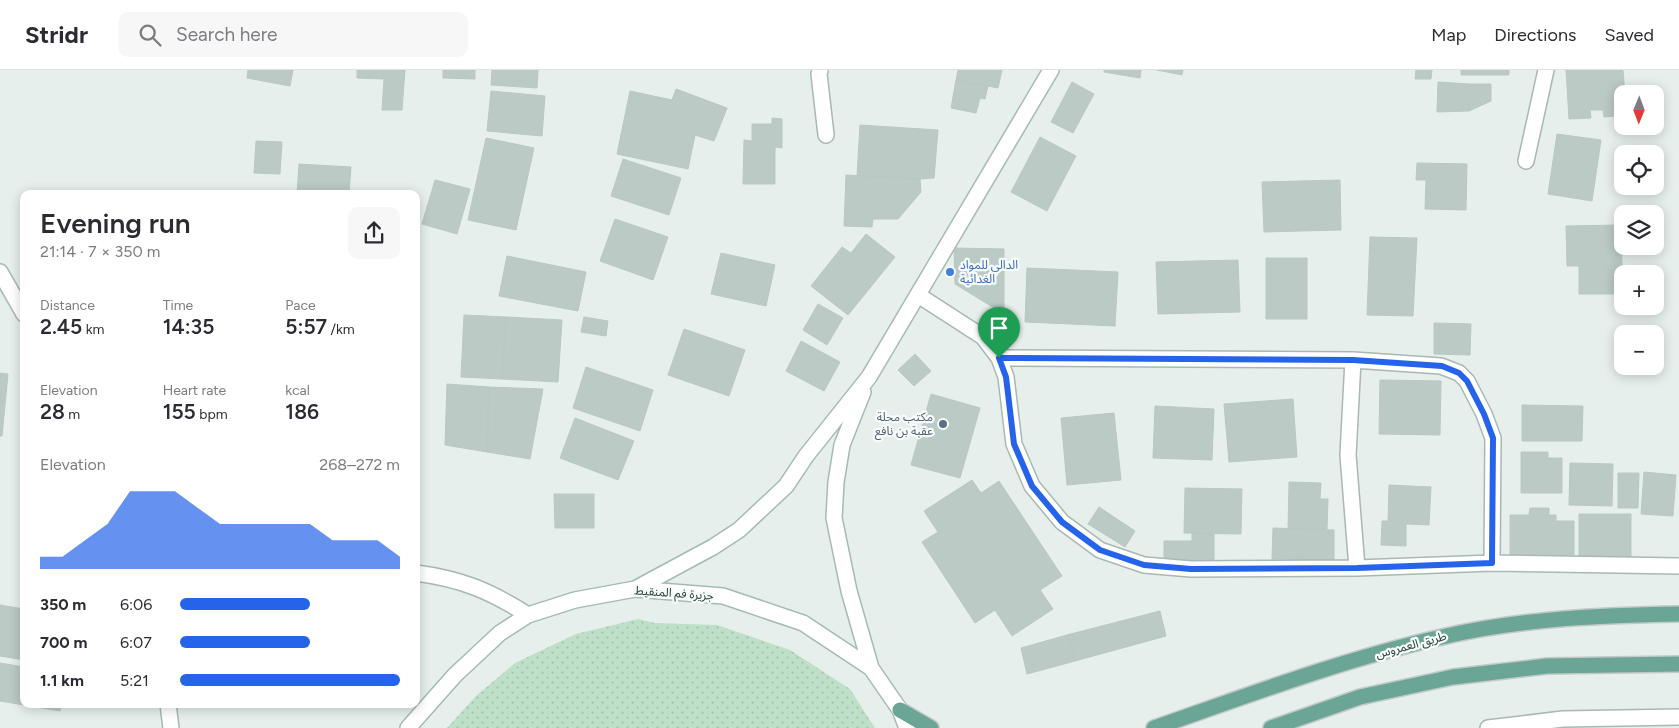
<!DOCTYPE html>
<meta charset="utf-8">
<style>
:root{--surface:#fff;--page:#f7f7f7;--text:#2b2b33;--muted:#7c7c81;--line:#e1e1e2;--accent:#2563eb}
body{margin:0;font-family:Figtree,"Noto Sans Arabic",sans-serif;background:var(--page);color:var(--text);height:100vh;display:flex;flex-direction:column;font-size:19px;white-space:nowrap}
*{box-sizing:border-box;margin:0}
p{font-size:16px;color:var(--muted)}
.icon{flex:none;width:28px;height:28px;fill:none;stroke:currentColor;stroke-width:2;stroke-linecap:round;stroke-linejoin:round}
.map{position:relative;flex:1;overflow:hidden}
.panel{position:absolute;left:20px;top:120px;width:400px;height:518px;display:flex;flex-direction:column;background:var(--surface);border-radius:10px;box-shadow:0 2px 12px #0003}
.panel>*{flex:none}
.needle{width:32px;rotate:181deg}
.tools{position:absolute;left:1614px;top:15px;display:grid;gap:10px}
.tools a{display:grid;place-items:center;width:50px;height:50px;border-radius:10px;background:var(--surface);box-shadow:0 2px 12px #0003;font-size:25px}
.pin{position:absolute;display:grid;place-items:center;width:42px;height:42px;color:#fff;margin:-51px -21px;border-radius:50% 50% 50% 0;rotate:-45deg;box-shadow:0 0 5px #0007}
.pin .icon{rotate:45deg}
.round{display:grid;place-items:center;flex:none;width:52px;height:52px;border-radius:10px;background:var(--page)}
.headline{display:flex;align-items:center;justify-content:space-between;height:85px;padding:0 20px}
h1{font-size:28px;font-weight:600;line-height:38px}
.figures{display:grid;grid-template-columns:repeat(3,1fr);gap:8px;height:85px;padding:5px 20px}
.figures div{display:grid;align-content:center}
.figures b{font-size:21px;font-weight:600}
.figures small{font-size:14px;font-weight:400}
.figures p{font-size:14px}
.chart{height:140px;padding:10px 20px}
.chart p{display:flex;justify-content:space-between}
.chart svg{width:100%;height:90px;margin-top:5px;fill:var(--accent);opacity:.7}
ul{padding:0 20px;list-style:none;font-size:16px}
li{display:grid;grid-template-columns:80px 60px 1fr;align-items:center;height:38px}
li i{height:12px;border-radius:6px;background:var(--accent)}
header{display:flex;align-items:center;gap:30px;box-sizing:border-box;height:70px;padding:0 25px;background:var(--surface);border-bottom:1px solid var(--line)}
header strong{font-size:24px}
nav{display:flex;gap:28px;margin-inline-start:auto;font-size:18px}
.search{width:350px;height:45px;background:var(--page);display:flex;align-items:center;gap:12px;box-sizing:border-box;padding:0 18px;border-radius:10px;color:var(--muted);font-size:19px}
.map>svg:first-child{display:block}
.grass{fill:url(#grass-dots)}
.building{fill:#bbcac4;stroke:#b8c9c2}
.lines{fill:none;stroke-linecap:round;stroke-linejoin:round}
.street-casing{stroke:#a8b8b2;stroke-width:18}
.secondary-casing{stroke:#a4bbb3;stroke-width:18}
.primary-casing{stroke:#c2cac8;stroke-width:18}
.street{stroke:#fff;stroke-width:15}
.secondary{stroke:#fff;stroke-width:15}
.primary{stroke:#6aa596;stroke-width:15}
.route-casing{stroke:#fff;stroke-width:10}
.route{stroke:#2563eb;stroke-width:6}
.shop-dot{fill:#3f7fe0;stroke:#f7fbf9;stroke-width:2}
.service-dot{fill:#5c6f8a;stroke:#f7fbf9;stroke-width:2}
.labels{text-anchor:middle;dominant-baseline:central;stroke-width:4.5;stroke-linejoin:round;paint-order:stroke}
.shop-label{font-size:12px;fill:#366cbe;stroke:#f7fbf9;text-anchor:start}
.service-label{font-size:12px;fill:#4e5e75;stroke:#f7fbf9;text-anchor:end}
.street-label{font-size:12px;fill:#24423a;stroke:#f7fbf9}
</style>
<header>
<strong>Stridr</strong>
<div class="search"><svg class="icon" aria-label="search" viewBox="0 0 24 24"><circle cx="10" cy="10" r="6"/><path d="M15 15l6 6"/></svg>Search here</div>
<nav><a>Map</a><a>Directions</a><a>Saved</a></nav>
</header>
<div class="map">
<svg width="1679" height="658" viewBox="0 0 1679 658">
<defs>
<pattern id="grass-dots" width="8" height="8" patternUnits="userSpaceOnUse" patternTransform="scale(1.25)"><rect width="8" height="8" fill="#bfe0c8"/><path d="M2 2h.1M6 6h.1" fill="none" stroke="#a4c1ad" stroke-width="1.8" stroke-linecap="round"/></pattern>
</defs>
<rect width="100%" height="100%" fill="#e6efeb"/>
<path class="grass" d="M638,549L655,553L717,555L790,580L850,619L875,658H447L476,626L515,593L576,564Z"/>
<path class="building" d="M248,0H293L290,16L247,8Z
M357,0H405L402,40H382L384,9L357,8Z
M443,0H475V9L443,8Z
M492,0H538L537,18L491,15Z
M958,0H1002L998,18L956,10Z
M1104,0H1141L1140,8L1104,2Z
M1157,0H1183L1182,5Z
M1416,0H1432L1431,9H1415Z
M1461,0H1509V5H1461Z
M1566,0H1623L1625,24H1622V30L1615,31V46L1604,47L1603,40H1590L1591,48L1569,49Z
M956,10L988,16L985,29L980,28L976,43L951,38Z
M1072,12L1094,24L1073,63L1051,52Z
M1438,12L1469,14V41L1437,42Z
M1469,14H1491V31L1469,41Z
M676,19L727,38L714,71L695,65L688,99L617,84L630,21L672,30Z
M491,21L545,26L542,66L487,61Z
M772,48L782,49V78L775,77V114H743L744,70L752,71V54H772Z
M860,55L938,60L934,108L920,109L857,106Z
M1557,64L1601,70L1592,131L1548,124Z
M1040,67L1076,86L1047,141L1011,122Z
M486,68L534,78L516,160L468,150Z
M256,71L282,72L280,104L254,103Z
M623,89L681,108L669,145L611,126Z
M1417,93L1467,94L1466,140L1425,139L1426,110H1416Z
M299,94L351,97L349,124H297Z
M846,105L920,109L921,122L898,149H873L872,157L844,156Z
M435,110L470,119L457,164L422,154Z
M1340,110L1341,160L1264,162L1262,112Z
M615,149L668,167L653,210L600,191Z
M1621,155L1622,196H1567L1566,156Z
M866,164L895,187L848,245L811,216L842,177L851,183Z
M1370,167L1417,168L1413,246L1367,245Z
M954,178L1004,179V244L955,214Z
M721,183L775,195L766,236L711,224Z
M507,186L586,202L578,241L499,226Z
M1266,188H1307V249H1266Z
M1238,190L1240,242L1158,244L1156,192Z
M1579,196H1622V224H1579Z
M1027,198L1118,202L1115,256L1025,252Z
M818,234L843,248L827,275L803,260Z
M464,245L506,247L502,309L461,307Z
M506,247L562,250L558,312L502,309Z
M584,247L608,251L606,266L581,262Z
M1434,253L1471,254L1470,285L1434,284Z
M684,259L745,280L729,326L668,305Z
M801,271L840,292L824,321L786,301Z
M915,284L931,301L914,316L898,300Z
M586,297L653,320L640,361L573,338Z
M0,303L8,304L2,366H0Z
M1380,310L1441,311L1440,365L1379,364Z
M447,314L489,317L487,382L445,375Z
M489,317L543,319L530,389L487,382Z
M931,324L980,338L960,408L911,395Z
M1293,329L1297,387L1229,392L1224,334Z
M1522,335L1583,336L1582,371H1522Z
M1155,336L1214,339L1212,390L1153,388Z
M1114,343L1121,410L1067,415L1061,348Z
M575,348L634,371L618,410L560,388Z
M1521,382H1548V388H1562V423H1521Z
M1570,393L1613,394L1612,436L1569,435Z
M1644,402L1676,405L1673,446L1641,444Z
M1618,403H1639L1638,438H1618Z
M972,410L981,423L999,411L1062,506L1040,520L1053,539L1012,566L995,540L975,553L922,472L938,462L924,441Z
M1289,412L1321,413L1320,429H1328L1327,459H1288Z
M1389,415L1431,417L1429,455L1406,454V476L1381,475L1382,451H1388Z
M1185,418L1242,419L1241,464L1184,463Z
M554,424H594V458H555Z
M1099,437L1135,461L1125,477L1088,454Z
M1530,438H1549V445H1556V451H1574V485H1510V445H1529Z
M1579,444H1631V488H1579Z
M1273,458L1334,460V490L1272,489Z
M1192,463L1214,464V490L1164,489V471H1192Z
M0,535L24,539V590L0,586Z
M1160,541L1166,566L1075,591L1067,565Z
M1067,565L1075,591L1027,604L1021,578Z
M0,593L24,597V634H61L60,641L0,631Z"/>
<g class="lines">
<defs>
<path id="street" d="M820,0L819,4L826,65
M1526,91L1546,0
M0,202L24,244
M918,225L983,267L999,288L1006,307L1014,374L1032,416L1062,452L1100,480L1144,495L1191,499L1357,498L1492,493L1679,496
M999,288L1353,290L1441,296L1459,303L1467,311L1484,344L1493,368L1492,493
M1353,290L1348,385L1357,498
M416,503C462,509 490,521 528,545
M168,634L171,658
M1488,658L1563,649L1679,647"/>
<path id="secondary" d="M863,322L842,375L836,412L834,448L849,521L871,598
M635,519L713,477L739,460L786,416L806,386L869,307L1051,0
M408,658L455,605L500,563L528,545L575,530L635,519L723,526L803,553L871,598L900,640L907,658"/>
<path id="primary" d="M900,640L931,658
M1154,658C1249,625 1344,589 1442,567C1517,549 1602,545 1679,544
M1271,658L1360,627L1453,607L1547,596L1679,594"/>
</defs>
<use href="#street" class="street-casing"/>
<use href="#secondary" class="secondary-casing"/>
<use href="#primary" class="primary-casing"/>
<use href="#street" class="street"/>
<use href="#secondary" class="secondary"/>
<use href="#primary" class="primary"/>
</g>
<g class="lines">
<defs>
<path id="route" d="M999,288L1353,290L1442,296L1459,303L1467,311L1484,344L1493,368L1492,493L1357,498L1191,499L1144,495L1100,480L1062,452L1032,416L1014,374L1006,307Z"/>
</defs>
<use href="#route" class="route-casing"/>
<use href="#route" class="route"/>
</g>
<circle class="shop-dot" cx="950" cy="202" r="5"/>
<circle class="service-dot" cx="943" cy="354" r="5"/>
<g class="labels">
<g class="shop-label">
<text x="960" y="195">الدالي للمواد<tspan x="960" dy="14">الغدائية</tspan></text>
</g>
<g class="service-label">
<text x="933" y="347">مكتب محلة<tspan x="933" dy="14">عقبة بن نافع</tspan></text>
</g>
<g class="street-label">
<text transform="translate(674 523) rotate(4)">جزيرة فم المنقيط</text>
<text transform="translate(1411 575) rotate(-15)">طريق العمروس</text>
</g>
</g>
</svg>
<div class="tools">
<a><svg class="needle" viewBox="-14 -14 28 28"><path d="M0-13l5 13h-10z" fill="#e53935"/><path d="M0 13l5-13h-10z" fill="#7c7c81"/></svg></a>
<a><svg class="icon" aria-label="locate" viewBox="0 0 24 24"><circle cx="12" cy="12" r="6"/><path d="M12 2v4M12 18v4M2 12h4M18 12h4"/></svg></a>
<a><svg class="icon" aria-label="layers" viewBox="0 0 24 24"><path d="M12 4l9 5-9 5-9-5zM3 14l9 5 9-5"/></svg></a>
<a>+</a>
<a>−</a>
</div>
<div class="pin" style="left:999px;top:288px;background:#1e9e55"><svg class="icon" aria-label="arrive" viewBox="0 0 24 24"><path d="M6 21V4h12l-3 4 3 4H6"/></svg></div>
<section class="panel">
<div class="headline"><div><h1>Evening run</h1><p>21:14 · 7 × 350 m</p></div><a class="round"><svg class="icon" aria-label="share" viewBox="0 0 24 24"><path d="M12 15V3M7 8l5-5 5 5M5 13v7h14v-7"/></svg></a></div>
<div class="figures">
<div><p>Distance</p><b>2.45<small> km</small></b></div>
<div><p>Time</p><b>14:35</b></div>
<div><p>Pace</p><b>5:57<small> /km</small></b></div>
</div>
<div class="figures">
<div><p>Elevation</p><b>28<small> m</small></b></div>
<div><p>Heart rate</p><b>155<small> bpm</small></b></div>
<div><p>kcal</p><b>186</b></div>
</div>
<div class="chart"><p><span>Elevation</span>268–272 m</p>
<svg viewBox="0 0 160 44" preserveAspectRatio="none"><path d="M0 44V38L10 38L20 30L30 22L40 6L50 6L60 6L70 14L80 22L90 22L100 22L110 22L120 22L130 30L140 30L150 30L160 38V44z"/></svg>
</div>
<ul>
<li><b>350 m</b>6:06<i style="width:59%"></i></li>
<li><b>700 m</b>6:07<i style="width:59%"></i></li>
<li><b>1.1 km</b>5:21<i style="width:100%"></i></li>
</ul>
</section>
</div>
